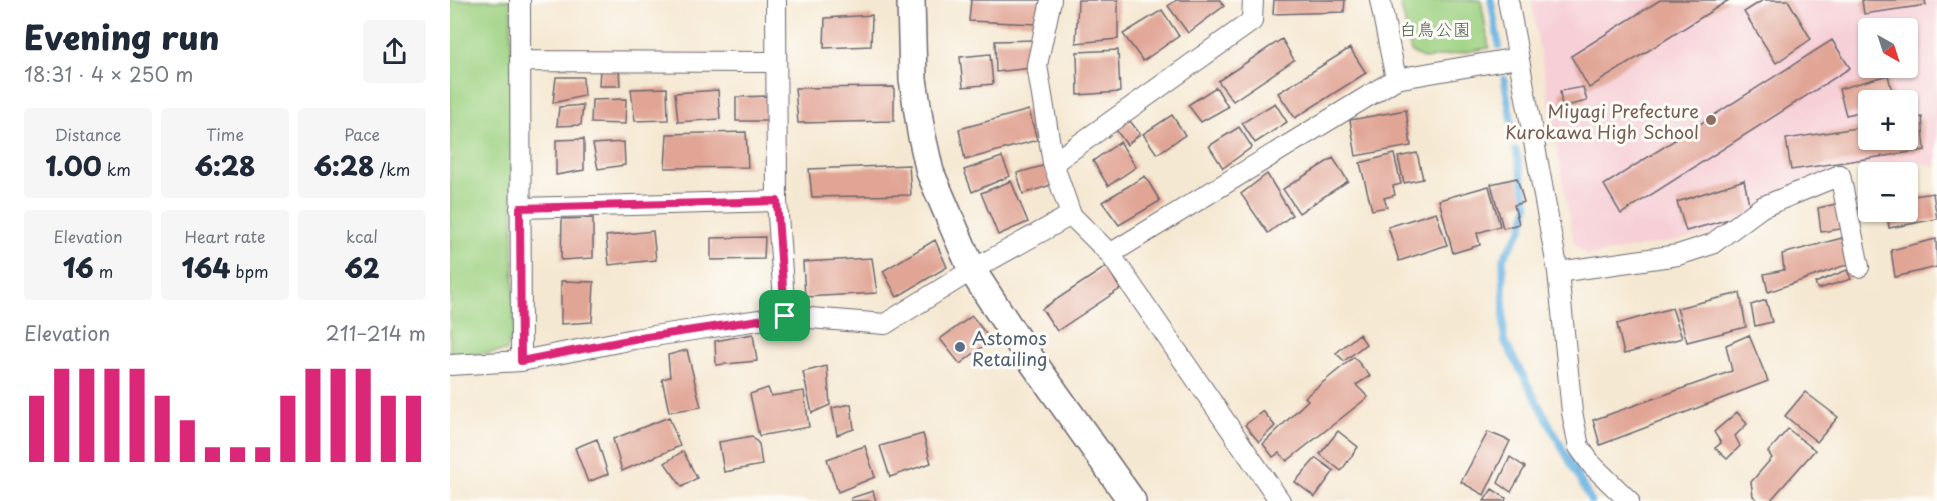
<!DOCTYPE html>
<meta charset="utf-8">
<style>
:root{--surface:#fff;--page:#f6f6f7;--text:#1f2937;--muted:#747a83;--accent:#db2777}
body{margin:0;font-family:"Playpen Sans","Klee One",sans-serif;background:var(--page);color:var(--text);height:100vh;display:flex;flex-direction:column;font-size:22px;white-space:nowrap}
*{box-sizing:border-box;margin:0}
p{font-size:20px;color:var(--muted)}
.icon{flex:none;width:33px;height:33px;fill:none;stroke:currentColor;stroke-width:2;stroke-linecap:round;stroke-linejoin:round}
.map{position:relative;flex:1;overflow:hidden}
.drawer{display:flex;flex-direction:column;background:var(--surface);width:450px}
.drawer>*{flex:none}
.needle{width:39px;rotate:141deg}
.buttons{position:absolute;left:1408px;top:18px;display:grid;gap:12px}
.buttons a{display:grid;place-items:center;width:60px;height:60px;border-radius:6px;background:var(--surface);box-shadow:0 2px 4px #0004;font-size:30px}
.pin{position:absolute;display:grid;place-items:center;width:51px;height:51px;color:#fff;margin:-26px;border-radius:12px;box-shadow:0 3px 9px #0006}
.round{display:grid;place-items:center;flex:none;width:63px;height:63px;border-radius:6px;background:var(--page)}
.summary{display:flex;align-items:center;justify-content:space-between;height:102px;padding:0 24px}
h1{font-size:33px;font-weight:800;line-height:45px}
.stats{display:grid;grid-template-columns:repeat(3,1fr);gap:9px;height:102px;padding:6px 24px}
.stats div{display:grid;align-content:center;border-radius:6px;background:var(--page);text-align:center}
.stats b{font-size:26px;font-weight:800}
.stats small{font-size:16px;font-weight:400}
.stats p{font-size:16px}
.chart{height:168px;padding:12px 24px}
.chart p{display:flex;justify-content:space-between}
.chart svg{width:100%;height:108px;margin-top:6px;stroke:var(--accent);stroke-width:6}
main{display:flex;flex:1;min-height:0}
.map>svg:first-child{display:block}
.built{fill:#f6cfd7;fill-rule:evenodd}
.green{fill:#9fd283;stroke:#607a5f;stroke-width:1.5}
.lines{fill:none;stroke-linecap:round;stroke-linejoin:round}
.stream{stroke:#69b3e2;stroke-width:7}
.building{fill:#e1a595}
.street-casing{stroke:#6c6770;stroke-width:22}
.secondary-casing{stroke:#6c6770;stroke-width:30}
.street{stroke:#fff;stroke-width:20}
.secondary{stroke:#fff;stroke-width:27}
.route-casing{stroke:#fff;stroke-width:12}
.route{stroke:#db2777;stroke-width:8}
.education-dot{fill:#8d6e63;stroke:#fdfcf7;stroke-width:2}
.service-dot{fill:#5c6f8a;stroke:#fdfcf7;stroke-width:2}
.labels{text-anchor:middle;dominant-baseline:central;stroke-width:6;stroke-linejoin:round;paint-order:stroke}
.park-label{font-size:18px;fill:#4e6054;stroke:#fdfcf7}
.education-label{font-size:18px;fill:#785e54;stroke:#fdfcf7;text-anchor:end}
.service-label{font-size:18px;fill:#4e5e75;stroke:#fdfcf7;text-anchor:start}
</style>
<main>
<section class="drawer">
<div class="summary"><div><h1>Evening run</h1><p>18:31 · 4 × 250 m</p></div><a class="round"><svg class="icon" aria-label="share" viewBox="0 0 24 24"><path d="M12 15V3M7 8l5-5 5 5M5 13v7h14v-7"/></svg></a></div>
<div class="stats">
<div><p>Distance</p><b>1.00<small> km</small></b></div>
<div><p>Time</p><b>6:28</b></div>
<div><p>Pace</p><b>6:28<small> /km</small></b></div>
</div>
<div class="stats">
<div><p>Elevation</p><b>16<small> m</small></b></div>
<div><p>Heart rate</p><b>164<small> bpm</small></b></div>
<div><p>kcal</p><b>62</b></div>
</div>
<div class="chart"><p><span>Elevation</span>211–214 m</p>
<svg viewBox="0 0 160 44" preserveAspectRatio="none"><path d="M5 44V17M15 44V6M25 44V6M35 44V6M45 44V6M55 44V17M65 44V27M75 44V38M85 44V38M95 44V38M105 44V17M115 44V6M125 44V6M135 44V6M145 44V17M155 44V17"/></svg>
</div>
</section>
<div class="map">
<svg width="1487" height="501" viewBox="0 0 1487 501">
<rect width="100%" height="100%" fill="#fdfcf7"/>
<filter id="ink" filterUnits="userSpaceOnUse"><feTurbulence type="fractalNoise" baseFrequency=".0167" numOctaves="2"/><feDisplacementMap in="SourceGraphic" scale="12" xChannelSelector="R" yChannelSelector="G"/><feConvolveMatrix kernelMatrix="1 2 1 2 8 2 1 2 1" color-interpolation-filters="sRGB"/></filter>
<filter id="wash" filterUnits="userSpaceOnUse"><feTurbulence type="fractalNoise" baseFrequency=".008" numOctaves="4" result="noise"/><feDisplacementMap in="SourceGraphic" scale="24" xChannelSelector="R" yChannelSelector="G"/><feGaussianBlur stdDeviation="1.35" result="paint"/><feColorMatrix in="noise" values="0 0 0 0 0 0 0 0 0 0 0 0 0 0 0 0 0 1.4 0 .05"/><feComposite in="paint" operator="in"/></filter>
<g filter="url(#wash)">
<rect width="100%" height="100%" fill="#f5e8d2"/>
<path class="built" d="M1081,0H1487V167L1460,160L1381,171L1271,233L1137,256L1124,243ZM1419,28H1458V68H1419ZM1419,100H1458V140H1419Z"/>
<path class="green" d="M0,0H61L64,330L56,351L0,357Z
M950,0H1031L1039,48L975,59L961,52Z"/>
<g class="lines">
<path class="stream" d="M1041,0L1049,46
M1054,79L1064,136
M1066,151L1078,205L1072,229L1053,258L1054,340L1141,501"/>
</g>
<g id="blocks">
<path class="building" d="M521,0H591L587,24L519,21Z
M628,0H668V39L626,43Z
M727,0H770L774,6L738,33L718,6Z
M824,0H895L894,12L823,14Z
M1210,0H1279L1139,88L1121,56Z
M1313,0H1338L1361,39L1326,63L1294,12Z
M1412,0H1475L1476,5L1414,14Z
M712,10L729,36L693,61L673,34Z
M422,15L421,46L374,48L375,18Z
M832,39L844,60L783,101L768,81Z
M584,40L582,68L546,72L545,41Z
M1382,40L1400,68L1171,214L1154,185Z
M900,48L916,73L845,118L828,93Z
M668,50L670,92L628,95L627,52Z
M540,54L543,84L513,87L510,57Z
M150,68H169L170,86H149Z
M1438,75L1444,100H1419V110L1396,115L1389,89Z
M106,77H133L134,96L103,103Z
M444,87V121L348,123L345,88Z
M766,87L778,107L751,122L738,105Z
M1133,87L1137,101L1112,107L1110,91Z
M217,88L218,120L185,121L181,89Z
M268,90L270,119L228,122L225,93Z
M318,96L319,121H286V97Z
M176,99L175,124L141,123L142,100Z
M825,103L837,122L805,143L792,123Z
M133,105L131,125L107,126L109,107Z
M579,110L587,140L515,160L509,129Z
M956,110L961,146L906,156L900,120Z
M722,115L735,135L707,154L693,134Z
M1472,117L1475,150L1341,170L1336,139L1419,126V140H1458V119Z
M680,121L690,134L677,145L666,130Z
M789,127L802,147L773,168L759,146Z
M296,132L298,167L215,168L217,134Z
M134,139V170L106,175V140Z
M174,142L175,165L148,169L143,144Z
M670,142L686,167L658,186L643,161Z
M967,153L973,179L954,183L948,157Z
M944,154L951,184L943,186L945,195L934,198L937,207L922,210L910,163Z
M552,157L560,176L522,192L514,170Z
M883,158L898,181L849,213L833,189Z
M459,165L461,195L362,197L359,169Z
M596,165L601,185L573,194L567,173Z
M817,174L842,215L818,233L791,194Z
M695,176L710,201L669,225L652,202Z
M1067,178L1074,202L1064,205L1069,224L1053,228L1041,184Z
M1294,180L1301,213L1236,231L1227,202Z
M561,181L578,222L548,235L531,193Z
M1039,186L1050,226L1027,233L1030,245L1003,253L989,200Z
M1483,193L1487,219L1439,228L1437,212H1458V197Z
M1386,204L1391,229L1371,232L1368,208Z
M986,212L997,245L949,261L938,227Z
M143,218V258L111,260L112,219Z
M203,231L206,260L159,265L156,236Z
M315,237L314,259L261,260V238Z
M1392,238L1399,264L1318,292L1314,274L1334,270L1332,254Z
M1486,239L1487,267L1445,277L1441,250Z
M485,240L497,267L447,297L433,271Z
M422,258L427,293L355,297L353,262Z
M657,266L670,289L607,331L592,309Z
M1397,270L1401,279L1368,289L1365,283Z
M111,281L144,282L142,322L111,324Z
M1290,293L1296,327L1237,342L1227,308Z
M1316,300L1322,322L1305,326L1301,305Z
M1222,308L1232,338L1174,354L1167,324Z
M522,316L541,340L510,364L490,339Z
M303,334L307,361L266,365L265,341Z
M909,334L916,344L894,361L886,353Z
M1299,335L1318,381L1150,445L1143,420L1282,371L1276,345Z
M237,350L251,407L219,412L212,379L220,377L218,355Z
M904,357L920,376L906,385L918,397L837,461L829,453L823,457L813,444L858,400L855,397Z
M377,366L380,405L362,413L353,372Z
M318,388L321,396L354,391L359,427L309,436L300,394Z
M1355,392L1388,417L1367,442L1335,416Z
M401,404L404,429L387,435L382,408Z
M813,411L825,426L809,442L795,425Z
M1287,412L1297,424L1285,436L1290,446L1277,459L1265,448L1271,443L1264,432Z
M219,417L230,446L172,471L163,439Z
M1338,429L1365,450L1320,501H1309L1303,496L1301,482L1322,458L1318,452Z
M888,431L908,447L891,471L870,454Z
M1038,432L1060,441L1034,495L1011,482Z
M473,434L481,463L440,477L430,446Z
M302,436L309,444L312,465L274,472L269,442Z
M147,439L158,474L138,482L125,448Z
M415,446L425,477L388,492L377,459Z
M233,451L247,478L232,487L215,463Z
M1060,457L1075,467L1061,492L1048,483Z
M866,458L884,471L865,497L845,482Z
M1042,489L1056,498L1055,501H1034Z
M423,491L426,501H401V498Z"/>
</g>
</g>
<g filter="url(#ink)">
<use href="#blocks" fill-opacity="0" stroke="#6c6770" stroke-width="1.5"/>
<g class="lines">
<defs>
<path id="street" d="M70,0L71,361
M326,0L327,201L335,316
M601,0L587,65L603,163L621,215L660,254L830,501
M930,0L946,79
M1058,0L1108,272L1122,412L1129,447L1142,465L1179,501
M70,61L326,62
M603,163L802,21L803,0
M70,208L327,201
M660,254L946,79L1067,58
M1108,272L1228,255L1262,244L1312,207L1390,175L1409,267
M0,365L71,361L184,339L335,316L435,324L522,270L621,215"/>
<path id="secondary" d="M461,0L463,79L471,132L480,172L522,270L570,344L682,501"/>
</defs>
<use href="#street" class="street-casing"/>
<use href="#secondary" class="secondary-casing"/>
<use href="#street" class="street"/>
<use href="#secondary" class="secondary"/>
</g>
</g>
<g class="lines" filter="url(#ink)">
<defs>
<path id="route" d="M327,201L335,316L184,339L71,361L70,208Z"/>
</defs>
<use href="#route" class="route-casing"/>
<use href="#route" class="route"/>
</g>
<circle class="education-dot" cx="1261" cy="120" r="6"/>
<circle class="service-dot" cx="510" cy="347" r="6"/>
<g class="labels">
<g class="park-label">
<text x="985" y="28">白鳥公園</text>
</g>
<g class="education-label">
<text x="1249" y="110">Miyagi Prefecture<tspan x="1249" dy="21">Kurokawa High School</tspan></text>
</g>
<g class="service-label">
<text x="522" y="337">Astomos<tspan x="522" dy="21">Retailing</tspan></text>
</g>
</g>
</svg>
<div class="buttons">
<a><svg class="needle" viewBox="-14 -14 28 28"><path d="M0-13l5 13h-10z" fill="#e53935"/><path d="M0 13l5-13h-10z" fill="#747a83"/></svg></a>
<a>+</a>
<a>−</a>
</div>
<div class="pin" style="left:335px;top:316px;background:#1e9e55"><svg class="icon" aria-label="arrive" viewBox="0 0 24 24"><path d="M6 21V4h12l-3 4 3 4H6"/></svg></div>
</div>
</main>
